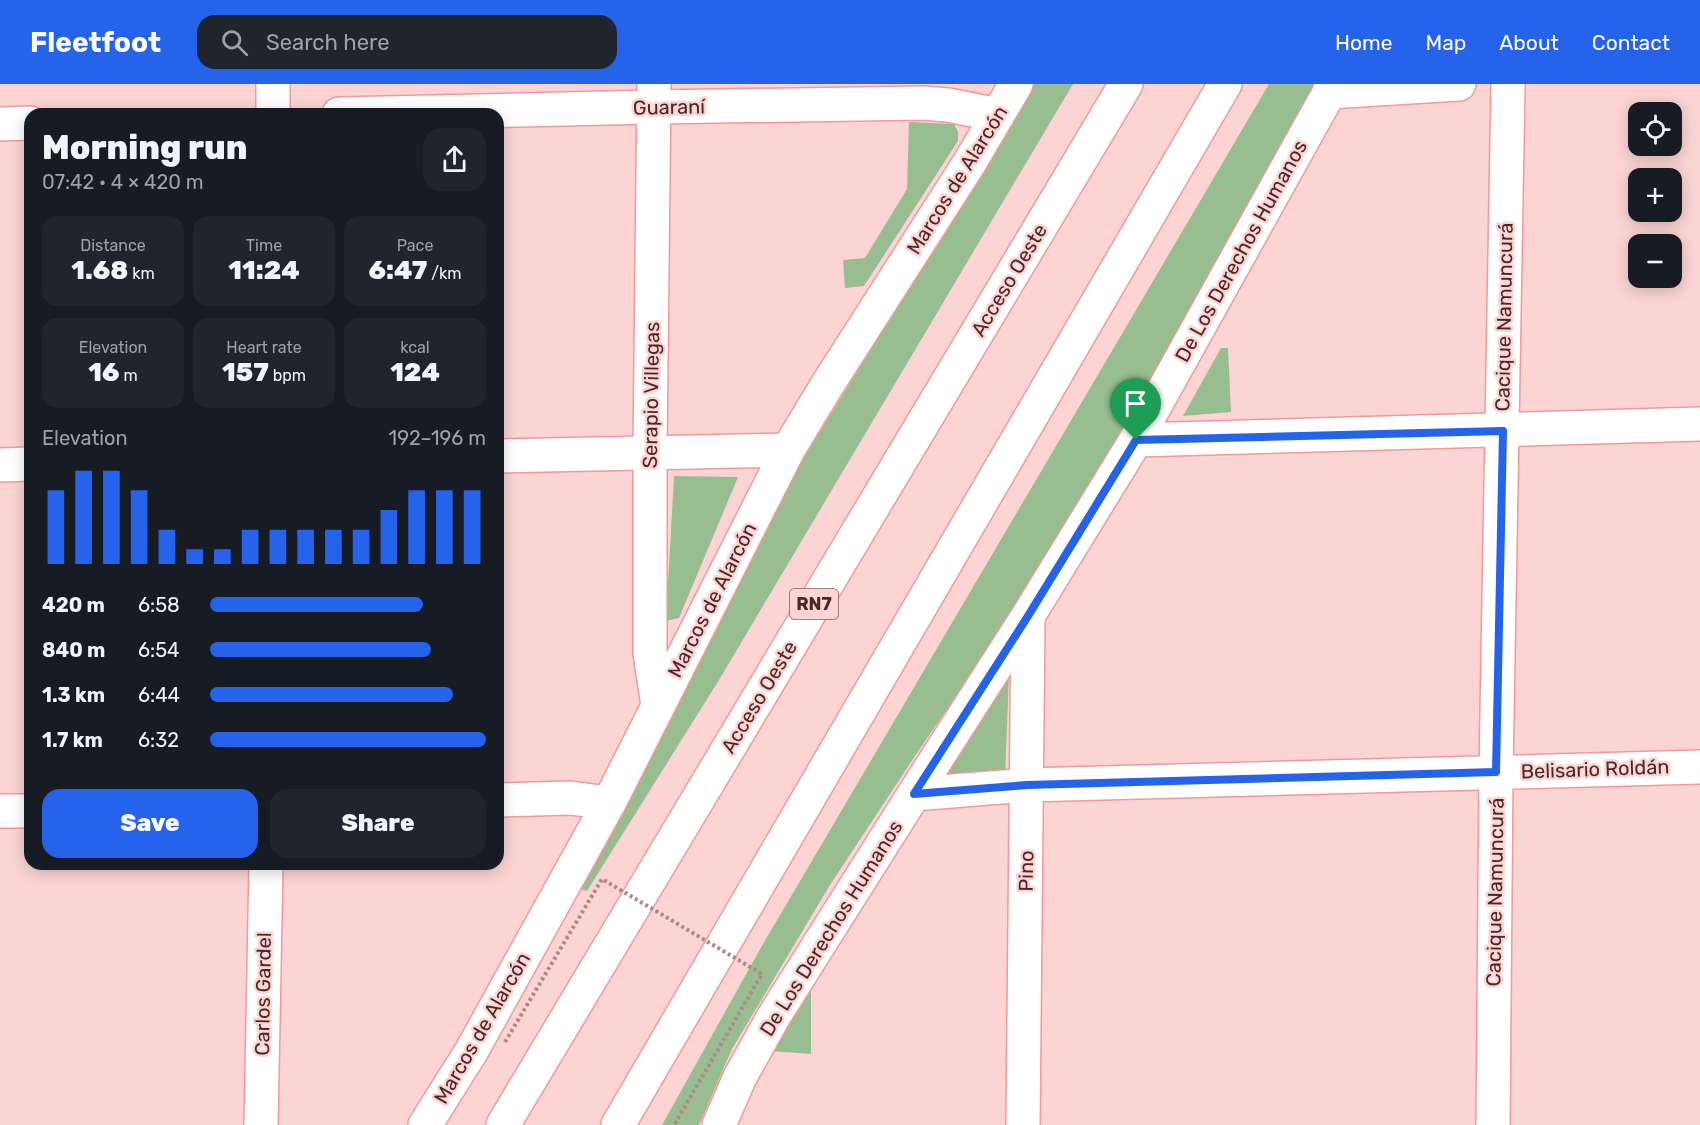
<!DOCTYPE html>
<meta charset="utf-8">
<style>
:root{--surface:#171b24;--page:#20242c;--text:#f1f3f6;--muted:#9ea1a6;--accent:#2563eb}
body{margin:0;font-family:Rubik,sans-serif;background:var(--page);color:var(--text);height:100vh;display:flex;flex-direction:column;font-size:22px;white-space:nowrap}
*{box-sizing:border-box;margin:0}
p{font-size:20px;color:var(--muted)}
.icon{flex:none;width:33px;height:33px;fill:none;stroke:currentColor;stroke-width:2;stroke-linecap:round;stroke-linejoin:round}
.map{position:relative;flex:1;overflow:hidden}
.drawer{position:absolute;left:24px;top:24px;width:480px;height:762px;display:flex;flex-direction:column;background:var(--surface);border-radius:18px;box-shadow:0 3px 15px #0003}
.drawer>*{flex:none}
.buttons{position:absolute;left:1628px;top:18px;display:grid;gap:12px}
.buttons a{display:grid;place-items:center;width:54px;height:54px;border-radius:12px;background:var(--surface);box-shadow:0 3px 15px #0003;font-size:30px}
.pin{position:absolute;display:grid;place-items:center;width:51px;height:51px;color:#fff;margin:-62px -26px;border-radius:50% 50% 50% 0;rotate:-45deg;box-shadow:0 0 6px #0007}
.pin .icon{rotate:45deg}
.round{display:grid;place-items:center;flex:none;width:63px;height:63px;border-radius:18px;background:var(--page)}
.overview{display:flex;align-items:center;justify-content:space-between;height:102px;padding:0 18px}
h1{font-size:33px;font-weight:800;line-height:45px}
.metrics{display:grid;grid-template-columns:repeat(3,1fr);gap:9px;height:102px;padding:6px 18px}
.metrics div{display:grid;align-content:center;border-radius:15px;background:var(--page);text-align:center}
.metrics b{font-size:26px;font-weight:800}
.metrics small{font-size:16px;font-weight:400}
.metrics p{font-size:16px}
.chart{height:168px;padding:12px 18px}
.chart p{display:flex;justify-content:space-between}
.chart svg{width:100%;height:108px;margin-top:6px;stroke:var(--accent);stroke-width:6}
.cta{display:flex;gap:12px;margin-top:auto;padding:12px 18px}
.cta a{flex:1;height:69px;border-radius:18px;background:var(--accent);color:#fff;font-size:24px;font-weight:800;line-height:69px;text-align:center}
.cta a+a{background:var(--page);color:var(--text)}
ul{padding:0 18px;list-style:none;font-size:20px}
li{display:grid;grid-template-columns:96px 72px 1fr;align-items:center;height:45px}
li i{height:15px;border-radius:8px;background:var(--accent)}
header{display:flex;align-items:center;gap:36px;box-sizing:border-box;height:84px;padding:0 30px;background:var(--accent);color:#fff}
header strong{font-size:28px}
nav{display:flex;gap:33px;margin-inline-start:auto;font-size:21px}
.search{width:420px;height:54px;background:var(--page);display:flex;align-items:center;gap:15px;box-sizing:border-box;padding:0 21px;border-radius:18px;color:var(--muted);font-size:22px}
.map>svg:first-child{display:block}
.green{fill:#98bd91}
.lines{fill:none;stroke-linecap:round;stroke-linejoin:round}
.minor-casing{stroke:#f29999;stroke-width:36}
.highway-casing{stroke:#f29999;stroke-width:36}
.minor{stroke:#fff;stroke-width:33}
.highway{stroke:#fff;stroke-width:33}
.path-bridge{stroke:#ae8888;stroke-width:4;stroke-dasharray:3 3;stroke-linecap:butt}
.route-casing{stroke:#fff;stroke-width:12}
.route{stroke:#2563eb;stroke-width:8}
.labels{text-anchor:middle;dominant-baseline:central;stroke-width:5;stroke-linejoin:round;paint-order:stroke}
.shield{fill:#fbd4d3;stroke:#805b5b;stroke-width:1.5}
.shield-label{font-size:18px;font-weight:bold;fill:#4b2728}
.street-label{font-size:20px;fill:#4b2728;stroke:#fbd4d3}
</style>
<header>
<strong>Fleetfoot</strong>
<div class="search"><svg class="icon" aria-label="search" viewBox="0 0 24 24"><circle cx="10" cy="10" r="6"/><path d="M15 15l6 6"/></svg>Search here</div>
<nav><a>Home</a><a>Map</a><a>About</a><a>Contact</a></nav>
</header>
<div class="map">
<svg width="1700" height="1041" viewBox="0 0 1700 1041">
<rect width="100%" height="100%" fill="#fbd4d3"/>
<path class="green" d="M1033,0H1073L719,596L587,807L579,805L793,391L1007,46Z
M1269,0H1321L1058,462L917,669L830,801L732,965L699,1041H662L763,860Z
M909,38L954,40L958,48V57L864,202L845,204L843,176L865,174L907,105Z
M1221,264H1228L1231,328L1183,332Z
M674,392L738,393L679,534L666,537Z
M1009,590L1005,695L942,691Z
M811,907V970L771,967Z"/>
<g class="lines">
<defs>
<path id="minor" d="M654,0L650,369V569L658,622
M1329,8L1459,0
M273,30V0
M339,30L654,23L923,19L948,21L998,31
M0,40L30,39
M1136,356L1700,340
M498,372L788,366
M0,381L30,380
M914,710L1027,701L1700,683
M498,716L570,714L609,719
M0,727H30
M261,1041L266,780
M425,1041L471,968L609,719L788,366L826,303L970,78L1016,0
M719,1041L740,993L774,932L914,710L1028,532L1136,356L1334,0
M1023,1041L1028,532
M1493,1041L1496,688L1508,0"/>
<path id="highway" d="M503,1041L1126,0
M618,1041L1225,0"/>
</defs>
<use href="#minor" class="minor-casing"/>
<use href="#highway" class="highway-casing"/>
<use href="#minor" class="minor"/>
<use href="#highway" class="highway"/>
<path class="path-bridge" d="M505,958L602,795L762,890L674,1041"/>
</g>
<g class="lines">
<defs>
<path id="route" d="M1503,347L1496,688L1027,701L914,710L1028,532L1136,356Z"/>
</defs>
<use href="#route" class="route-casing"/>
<use href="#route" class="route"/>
</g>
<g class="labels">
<rect class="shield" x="790" y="505" width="48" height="30" rx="4.5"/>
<g class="shield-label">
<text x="814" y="520">RN7</text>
</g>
<g class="street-label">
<text transform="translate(669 23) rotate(-1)">Guaraní</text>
<text transform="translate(957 96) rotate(-58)">Marcos de Alarcón</text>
<text transform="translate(1241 167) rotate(-61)">De Los Derechos Humanos</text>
<text transform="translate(1009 196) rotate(-59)">Acceso Oeste</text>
<text transform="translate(1504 233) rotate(-89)">Cacique Namuncurá</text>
<text transform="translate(651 311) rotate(-89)">Serapio Villegas</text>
<text transform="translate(712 516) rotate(-63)">Marcos de Alarcón</text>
<text transform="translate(759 613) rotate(-59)">Acceso Oeste</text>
<text transform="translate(1595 685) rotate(-2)">Belisario Roldán</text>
<text transform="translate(1026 787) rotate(-89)">Pino</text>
<text transform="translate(1495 808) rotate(-89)">Cacique Namuncurá</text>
<text transform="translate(831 844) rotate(-58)">De Los Derechos Humanos</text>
<text transform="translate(263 910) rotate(-89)">Carlos Gardel</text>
<text transform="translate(482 944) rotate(-60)">Marcos de Alarcón</text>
</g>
</g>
</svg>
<div class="buttons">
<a><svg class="icon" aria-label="locate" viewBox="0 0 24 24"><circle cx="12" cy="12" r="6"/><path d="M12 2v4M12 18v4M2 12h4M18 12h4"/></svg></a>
<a>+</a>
<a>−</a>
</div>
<div class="pin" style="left:1136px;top:356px;background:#1e9e55"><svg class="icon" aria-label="arrive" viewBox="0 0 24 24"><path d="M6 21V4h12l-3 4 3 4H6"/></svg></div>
<section class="drawer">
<div class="overview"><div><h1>Morning run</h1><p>07:42 · 4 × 420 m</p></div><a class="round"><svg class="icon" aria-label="share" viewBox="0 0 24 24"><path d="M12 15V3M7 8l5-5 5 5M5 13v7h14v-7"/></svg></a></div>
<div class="metrics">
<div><p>Distance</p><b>1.68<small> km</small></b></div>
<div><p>Time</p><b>11:24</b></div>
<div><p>Pace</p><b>6:47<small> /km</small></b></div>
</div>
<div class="metrics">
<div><p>Elevation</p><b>16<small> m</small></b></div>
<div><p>Heart rate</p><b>157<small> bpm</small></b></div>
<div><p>kcal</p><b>124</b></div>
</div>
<div class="chart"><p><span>Elevation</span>192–196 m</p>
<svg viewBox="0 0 160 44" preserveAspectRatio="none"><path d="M5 44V14M15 44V6M25 44V6M35 44V14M45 44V30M55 44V38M65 44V38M75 44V30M85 44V30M95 44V30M105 44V30M115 44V30M125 44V22M135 44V14M145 44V14M155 44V14"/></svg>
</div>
<ul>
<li><b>420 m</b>6:58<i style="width:77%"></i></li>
<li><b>840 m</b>6:54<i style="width:80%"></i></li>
<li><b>1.3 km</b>6:44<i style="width:88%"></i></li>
<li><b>1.7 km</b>6:32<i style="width:100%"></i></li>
</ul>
<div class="cta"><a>Save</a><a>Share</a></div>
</section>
</div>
